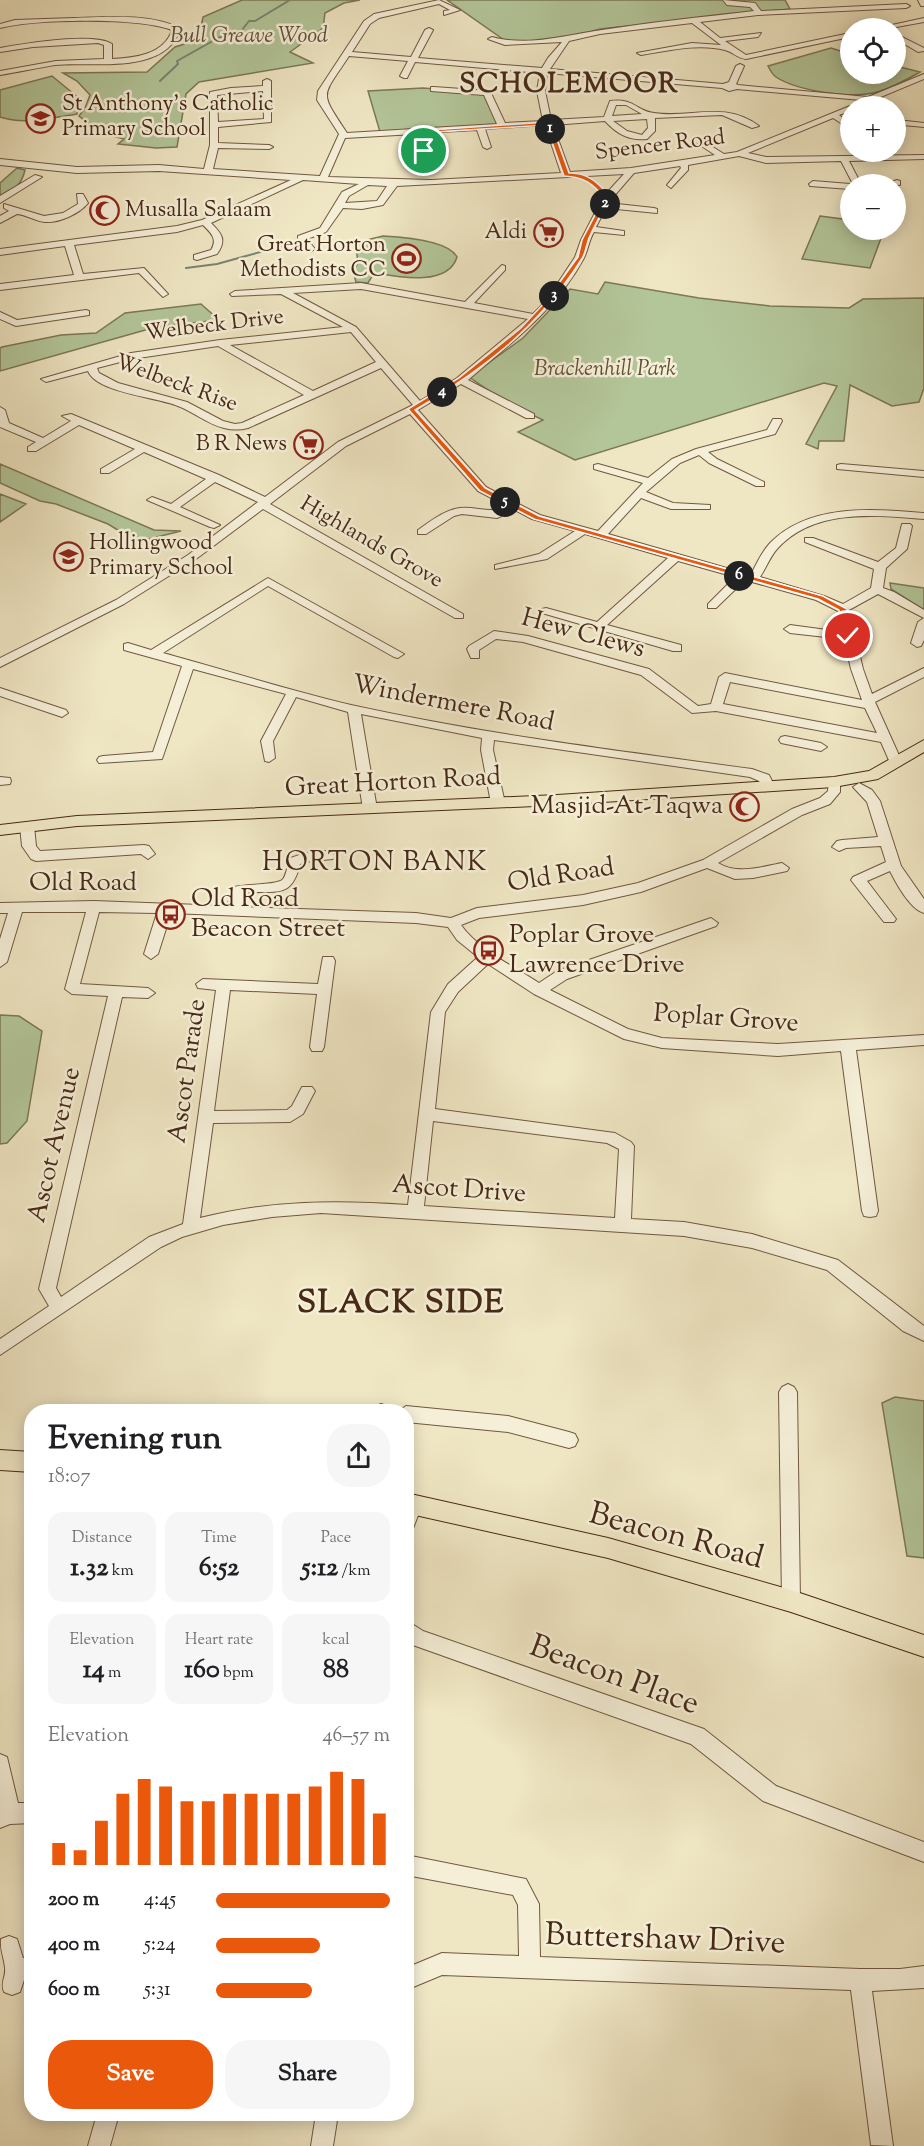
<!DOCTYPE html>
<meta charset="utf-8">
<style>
:root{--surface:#fff;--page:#f6f6f6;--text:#202124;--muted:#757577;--accent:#ea580c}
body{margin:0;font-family:"Sorts Mill Goudy",serif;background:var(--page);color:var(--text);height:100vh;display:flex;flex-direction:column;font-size:22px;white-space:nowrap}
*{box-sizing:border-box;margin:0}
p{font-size:20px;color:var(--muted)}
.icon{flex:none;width:33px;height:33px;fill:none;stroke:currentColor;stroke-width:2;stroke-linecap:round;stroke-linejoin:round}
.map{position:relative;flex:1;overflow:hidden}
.side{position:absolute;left:24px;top:1404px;width:390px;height:717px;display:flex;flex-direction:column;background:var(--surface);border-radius:24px;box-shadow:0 3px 15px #0003}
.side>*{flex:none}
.controls{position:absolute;left:840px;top:18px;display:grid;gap:12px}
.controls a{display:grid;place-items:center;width:66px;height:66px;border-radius:50%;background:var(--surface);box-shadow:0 3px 15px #0003;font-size:30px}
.pin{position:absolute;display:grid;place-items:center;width:51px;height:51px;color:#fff;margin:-26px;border:3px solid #fff;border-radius:50%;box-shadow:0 2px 6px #0007}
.km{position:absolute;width:30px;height:30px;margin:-15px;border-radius:50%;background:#222;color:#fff;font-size:16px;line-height:30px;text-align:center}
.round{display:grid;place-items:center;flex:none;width:63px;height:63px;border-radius:24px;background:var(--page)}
.headline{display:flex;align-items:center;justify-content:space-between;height:102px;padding:0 24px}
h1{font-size:33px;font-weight:700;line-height:45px}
.figures{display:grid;grid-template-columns:repeat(3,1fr);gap:9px;height:102px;padding:6px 24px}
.figures div{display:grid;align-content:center;border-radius:15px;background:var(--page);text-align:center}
.figures b{font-size:26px;font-weight:700}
.figures small{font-size:16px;font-weight:400}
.figures p{font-size:16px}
.chart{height:168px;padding:12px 24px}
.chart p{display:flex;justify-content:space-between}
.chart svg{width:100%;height:108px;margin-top:6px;stroke:var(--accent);stroke-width:6}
.button{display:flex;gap:12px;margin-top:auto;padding:12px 24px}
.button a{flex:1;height:69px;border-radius:24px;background:var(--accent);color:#fff;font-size:24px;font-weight:700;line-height:69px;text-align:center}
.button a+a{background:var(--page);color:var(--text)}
ul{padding:0 24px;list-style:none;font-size:20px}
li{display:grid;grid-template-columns:96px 72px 1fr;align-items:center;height:45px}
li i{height:15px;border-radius:8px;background:var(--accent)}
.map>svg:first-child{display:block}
.green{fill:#b3c699;stroke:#7d7857;stroke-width:1.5}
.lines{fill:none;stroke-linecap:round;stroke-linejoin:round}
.stream{stroke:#798472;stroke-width:2}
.minor-casing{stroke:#715840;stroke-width:2}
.major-casing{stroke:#472915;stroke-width:2}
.minor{fill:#f5efd8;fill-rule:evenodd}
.major{fill:#efe6c3;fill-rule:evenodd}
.route{fill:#ea580c;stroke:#fff;stroke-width:1.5}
.labels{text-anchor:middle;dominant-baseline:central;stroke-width:5;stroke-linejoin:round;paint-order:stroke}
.far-park-label{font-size:22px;font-style:italic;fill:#625036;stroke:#f5efd8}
.far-poi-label{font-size:22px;fill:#472915;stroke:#f5efd8;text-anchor:start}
.far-street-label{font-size:22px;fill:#472915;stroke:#f5efd8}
.street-label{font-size:26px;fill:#472915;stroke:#f5efd8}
.poi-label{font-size:26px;fill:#472915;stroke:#f5efd8;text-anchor:start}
.far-district-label{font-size:27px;font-weight:bold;letter-spacing:1.5px;fill:#472915;stroke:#f5efd8}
.neighbourhood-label{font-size:27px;letter-spacing:1.5px;fill:#472915;stroke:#f5efd8}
.district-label{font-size:32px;font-weight:bold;letter-spacing:1.5px;fill:#472915;stroke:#f5efd8}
.near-street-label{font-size:32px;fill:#472915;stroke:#f5efd8}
</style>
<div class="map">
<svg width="924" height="2146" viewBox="0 0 924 2146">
<rect width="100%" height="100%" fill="#efe6c3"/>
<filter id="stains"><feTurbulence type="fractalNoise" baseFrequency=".00333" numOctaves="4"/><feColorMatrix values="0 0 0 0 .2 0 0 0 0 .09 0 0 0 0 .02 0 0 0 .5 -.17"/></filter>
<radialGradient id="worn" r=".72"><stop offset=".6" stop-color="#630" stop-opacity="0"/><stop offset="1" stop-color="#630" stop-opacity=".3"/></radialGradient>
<path class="green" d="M242,0H360L344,3L325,13L323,28L290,52L313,63L199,82L186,94L177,147L156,148L118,144L124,139L101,133L79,116L85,108L90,95L77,81L63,73L147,72L175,47L191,42L199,36L203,17Z
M447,0H785L790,9L600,29L562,39L507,42Z
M831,48L850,54V74H896V66L920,72C906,80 892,88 877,92C853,99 797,91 776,77C773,75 770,70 768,66Z
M52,76L80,99L77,114C53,118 23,125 0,117V90Z
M423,88L486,93L500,125L380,132L368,91Z
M17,168L25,170C22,184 14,192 0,197V183Z
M820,216L850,220V230H884L870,268L802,259Z
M383,236C402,237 448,240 457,257C448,287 398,277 374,273L368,283L356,282L353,271L358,263L356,247L367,240Z
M605,282L699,298L770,306L849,308L863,299L924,298V388L919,402L892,406L850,385L844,441H819L818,449L806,444L837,386L824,383L575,460L518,432L543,420L506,402L469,377L523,338L570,289L598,294Z
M201,304L219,320L156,327L0,371V348L2,347L61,335L96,333L125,313Z
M0,464L154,530L181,531L137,542L108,524L56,504L40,501L0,483Z
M0,494L26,504L0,522Z
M890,583L924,588V610L891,589Z
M0,1015L19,1016L42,1031L27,1121L7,1143L0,1144Z
M895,1397L924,1401V1558L907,1556L882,1403Z"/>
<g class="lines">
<path class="stream" d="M160,81L178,64L177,61L218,38L242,30L249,21H255L290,0
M186,268L217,264L282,246"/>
<defs>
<path id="minor" d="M439,0L460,10L444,15V11L450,10L439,4L379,18L370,24L352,52L411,57L425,30L429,28L433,30L418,58L542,68L548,58L562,42L505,45L488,39L492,37C528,47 566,35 602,30C653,22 703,17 754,11L750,7L727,5L723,0L755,3L761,11L906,4L910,6L906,8L758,15L700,22L720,38L761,33L758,37L725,41L746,55L850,33V37L746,59C737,58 733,52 725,50C698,43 668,51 641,55L637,53L692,43L721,45L692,23L600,34L569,41L550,69L723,84L729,82L736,66L740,64L744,66L736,84L738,85L868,97L924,74V79L859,106L855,104L861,100L737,89L729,91L722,88L547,73L545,91L551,120L604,117L610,101C635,98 636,111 654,113C691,119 724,100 759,126L752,128L722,115L655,118V131L647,139C629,141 617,134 605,121L553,125L570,172L631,168L715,155L694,141V137H697L724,154L737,152L850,106H853H850V111L839,115L850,124V129L833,118L748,153L766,157L924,155V159L849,161L861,184H853L841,161L766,163L739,156L688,165V170L671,188L667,185L681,168L680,166L634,173L608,203L654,208L657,209V213L606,208L596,227L624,231V235L594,232C589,240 588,250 584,258C557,309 511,343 468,380L534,414V418H526L461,384L418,410L486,487L540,515L598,531L643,483L594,469V465L598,464L648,478L672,459L696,449L767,430L773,419H781L782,421L775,434L708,452L717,459L764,482V486H756L709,463L699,455L680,463L646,492L673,503L710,505V509H671L641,498L608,534L751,575C756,564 762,552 770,543C810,503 872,509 924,513V519C874,515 814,508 777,549C770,557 766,568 760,577L824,596L843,604L871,588L874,569L805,542V538H813L878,562L896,548L902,524H910L912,526L907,549L886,568L883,588L894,592L924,610V640L921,646L917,647L911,643L918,622L924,618L878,594L849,610L863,669L872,694L924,668V677L875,702L902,762L901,765H891L881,742L716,711L692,713L641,675L523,642L496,639L479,650V658H471L467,649L469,646L494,631L528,636L649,669L698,706L711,704L719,677L725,673L862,700L851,669L844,639L790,633L784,629L790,625L842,632L838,611L816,600L745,580L716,608H708V604L735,577L678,561L607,625L681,645V651H673L542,613V609L546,608L597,622L668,558L585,534L547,559L495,569V565L539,554L575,531L532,519L515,510L497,518L462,514L454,516L426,534H418V530C431,521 444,510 460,508C478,506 489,515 507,506L478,491L410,414L346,446L270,504L463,614V618H455L263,509L196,559L124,604L0,667V658L116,600L188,555L258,502L215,482L180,507L220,525L214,528L210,527L147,500L152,497L171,504L206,479L144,452L109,473H101V469L135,449L79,425L36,451H28V447L36,442L0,427V407L5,410L9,423L43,438L71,421L62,416L71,414L219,475L265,497L338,442L413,405L381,368L248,428C240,430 232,430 224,428C207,424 194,412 178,406C157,397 97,393 88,371L46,382L41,379L131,353L220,340L343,327L281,294L232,296L230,294L235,291L361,283L465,302L502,265L505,266V270L474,303L533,314L546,301L575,257L581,240L603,197L624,174L397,186L383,205L362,209L343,208L326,232L307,239L315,249L310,252L298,240V236L320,228L342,192L359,184L303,180L211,223C222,234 227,240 217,254L197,260L194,259V255L211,250C218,239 211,233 203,225L177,232L74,245L83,274L144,268L168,294L163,297L139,273L0,290V284L74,275L65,246L0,255V249L177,226L202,220L291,180L159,171L77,173L0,165V159L77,167L159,165L204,169L210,145V92L231,88L263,86V81L267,79L271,81V122L218,127V143L269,145L273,147L269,149L218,148L213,169L320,176L339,134L317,100L318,91L364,21L374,14ZM349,56L408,61L400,76L404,78H407L415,62L540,73L537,91L543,121L505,123L490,91L434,87H431V91L484,95L497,124L347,133C319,90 321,99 349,56ZM263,91L264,119L218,122L217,95ZM616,105H626L642,114L612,116ZM647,119L648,128L642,135L627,131L613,121ZM545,125L561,173L431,180L328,177L345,138L415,134L420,151L424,153L428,151L423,133L477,130L483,147L487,149L491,147L485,129ZM368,185L387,186L377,201L345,203L349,196ZM361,289L528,319L457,378L420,401L356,327L293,293ZM351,332L376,362L313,391L230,345ZM218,346L304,395L242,423L235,424L223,421L187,402L118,383L99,373L97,368L132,359ZM730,682L865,708L877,733L723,704Z
M918,0H924V6H921Z
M74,18C103,17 155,13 180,29C166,76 91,61 55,65C37,68 18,72 0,75V71L56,61L104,59V45L98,43L33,47L0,52V48C23,44 94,32 112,44V59C134,58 164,55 172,30C137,17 36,19 0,28V24L15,20Z
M924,18V22L891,28H878Z
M896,34L924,48V51L918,52L896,39Z
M906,121L924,123V127L903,125L902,123Z
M35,175L42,177L0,203V196Z
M897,180L900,181V185L886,184Z
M813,181L850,184V189L810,186L809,184Z
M77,194H83L88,203C79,214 59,223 45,222C35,221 27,215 17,214L0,223V216L9,211L4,208V204L44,216L63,213L78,204Z
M86,310L89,311V315L16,326L0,319V312L17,320Z
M841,464L924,471V477L837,469V465Z
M268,578L404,654L398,658L394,657L268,586L163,653C225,670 288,690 351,705C483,734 618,751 752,769L769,775L775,787L774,790H764L759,781L750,777L494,740L493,750L505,803L498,807L491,803L481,750L482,738L361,714L377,809L370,813L363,809L348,712L296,697L273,741L275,758L269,762L265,761L261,741L286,694L193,669L162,759L99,763L97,760L99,757L103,756L153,752L182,666L124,650V644L128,643L151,650Z
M0,688L66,710L68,713L62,717L0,696Z
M785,736L821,743L827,747L821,751L781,743L779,740L781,737Z
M0,777L10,778L11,781L10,784L0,785Z
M834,778L840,782V792L830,804L802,815L718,863C738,875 761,867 782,863L789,868L787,871L753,878L735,879L707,868L641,892L583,905L479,918L461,925C479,950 513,966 539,983L557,971L711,918L718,923L716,926L567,979L550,990L628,1029L662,1038L778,1044L924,1035V1045L856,1050L878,1211L876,1216L870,1217L864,1216L862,1211L841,1051L778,1056L662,1048L624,1039L534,994L488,964L458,992L445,1012L435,1109L615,1133L631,1142L634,1146L631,1219L684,1222L752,1234L838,1260L924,1326V1341L903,1331L827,1270L752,1248L684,1236L321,1213L272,1217L223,1225L182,1237L161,1247L0,1355V1339L49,1306L39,1289L108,996L72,994L65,989L86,912H22L7,962L0,967V939L8,913H0V903L94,901L227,906L234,887C245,884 276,885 282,880C287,876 287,864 290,858C303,854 324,845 335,856L333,859L311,861L300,864C291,901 275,889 245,893L240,907L416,913L451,918L477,908L583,895L638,883L703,860L792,809L820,798L828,791L829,779ZM99,912L157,913L144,954L151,959L158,954L171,913L416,923L448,927L457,940L478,957L448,984L431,1012L408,1205C337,1200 270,1200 200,1218L213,1123L290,1122L303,1114L315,1091L312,1087H302L292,1106L287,1110L214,1111L230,990L317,994L310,1047L312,1051H322L324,1047L335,961L333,957H323L318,984L203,979L196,984L198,988L216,990L183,1224L149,1237L61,1297L56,1288L122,997L148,998L155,993L148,988L80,984ZM433,1121L607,1143L619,1149L615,1218L424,1206Z
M859,783L872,790L880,801L901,866L924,899V913C910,909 896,883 890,871L867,881L896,919L894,922H884L851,880L853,877L886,862L881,846L846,848L839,851L832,847L837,841L842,840L878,837L867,802L853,787Z
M27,822L34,826L36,846L40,851L144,845L149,846L155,854L148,859L141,854L36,861L31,859L22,846L20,826Z
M788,1384L794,1387L797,1392L800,1601L798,1607L791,1610L784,1607L782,1601L779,1392L782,1387Z
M381,1404L389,1407L391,1412H373L375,1407Z
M406,1406L508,1416L569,1432L575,1434L578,1440L575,1446L569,1448L508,1432L406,1422V1412H398Z
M413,1497L419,1499L422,1505L412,1531L406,1533V1499Z
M406,1620L423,1631L704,1729L776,1786L924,1842V1862L763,1801L691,1744L410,1644L406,1641Z
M0,1754L7,1757L18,1803H32V1823L10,1824L0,1828Z
M406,1855L526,1879L539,1904L540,1957L860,1969H900L924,1966V1988L872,1991L893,2146L871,2145L851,1990L442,1975L406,1990V1968L442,1953L519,1956L518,1905L513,1895L406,1875Z
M9,1936L17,1939L23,1958H32V1980H24L20,1992L12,1995L4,1992C0,1982 6,1978 5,1968C4,1957 0,1951 1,1939Z
M97,2114H119L110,2146H88Z
M316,2114H338L333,2146H311Z"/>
<path id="major" d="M924,740V752L878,779L834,787L557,805L77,826L0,835V825L77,816L557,795L834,777L869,771Z
M0,1450L32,1452V1472L0,1470Z
M406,1493L608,1538L791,1590L924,1635V1657L791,1612L608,1558L406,1513Z"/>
</defs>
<use href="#minor" class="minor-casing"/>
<use href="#major" class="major-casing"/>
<use href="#minor" class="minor"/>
<use href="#major" class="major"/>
</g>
<path class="route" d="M548,122L551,123L569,173C587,172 599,183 610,197C603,211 595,224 589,238C586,245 586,254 581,260C538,328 484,369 415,410L485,488L539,516L823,596L847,609L851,638L845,636L839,610L818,599L534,519L480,491L408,409L459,378L521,328L546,301L578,257L582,240L604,198C593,183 583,177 564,176L546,125L421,133L427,151L424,152L421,151L416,131Z"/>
<defs>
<symbol id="school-ring" viewBox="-11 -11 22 22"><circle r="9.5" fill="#f5efd8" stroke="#8f2418" stroke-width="1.5"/><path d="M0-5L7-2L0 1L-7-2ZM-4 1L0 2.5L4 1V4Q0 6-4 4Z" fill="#8f2418"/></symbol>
<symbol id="mosque-ring" viewBox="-11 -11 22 22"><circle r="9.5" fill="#f5efd8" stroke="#8f2418" stroke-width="1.5"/><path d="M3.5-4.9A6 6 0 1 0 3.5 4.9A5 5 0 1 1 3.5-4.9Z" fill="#8f2418"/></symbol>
<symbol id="supermarket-ring" viewBox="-11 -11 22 22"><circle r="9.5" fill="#f5efd8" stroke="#8f2418" stroke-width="1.5"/><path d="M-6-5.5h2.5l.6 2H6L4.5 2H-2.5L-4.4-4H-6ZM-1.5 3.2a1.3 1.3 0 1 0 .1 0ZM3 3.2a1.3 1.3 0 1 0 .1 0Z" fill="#8f2418"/></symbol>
<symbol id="stadium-ring" viewBox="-11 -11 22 22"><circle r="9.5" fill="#f5efd8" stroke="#8f2418" stroke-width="1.5"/><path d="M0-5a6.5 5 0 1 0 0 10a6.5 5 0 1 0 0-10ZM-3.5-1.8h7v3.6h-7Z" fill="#8f2418"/></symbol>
<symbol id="bus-ring" viewBox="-11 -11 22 22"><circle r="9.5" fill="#f5efd8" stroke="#8f2418" stroke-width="1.5"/><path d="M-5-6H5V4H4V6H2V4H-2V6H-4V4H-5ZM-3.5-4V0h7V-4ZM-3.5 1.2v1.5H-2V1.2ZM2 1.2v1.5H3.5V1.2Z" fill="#8f2418"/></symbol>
</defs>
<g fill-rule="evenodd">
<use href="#school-ring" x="24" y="102" width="33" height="33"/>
<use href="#mosque-ring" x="88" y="194" width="33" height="33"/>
<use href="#supermarket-ring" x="532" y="216" width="33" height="33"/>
<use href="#stadium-ring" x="390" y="242" width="33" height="33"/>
<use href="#supermarket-ring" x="292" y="428" width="33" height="33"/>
<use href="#school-ring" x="52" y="540" width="33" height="33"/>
<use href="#mosque-ring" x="728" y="790" width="33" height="33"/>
<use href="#bus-ring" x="154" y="898" width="33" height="33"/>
<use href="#bus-ring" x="472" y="934" width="33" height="33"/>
</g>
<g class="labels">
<g class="far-park-label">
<text x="249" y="37">Bull Greave Wood</text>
<text x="605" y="370">Brackenhill Park</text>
</g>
<g class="far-poi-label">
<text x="62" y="105">St Anthony's Catholic<tspan x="62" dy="25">Primary School</tspan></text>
<text x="125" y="211">Musalla Salaam</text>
<text x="527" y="233" text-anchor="end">Aldi</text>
<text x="386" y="246" text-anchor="end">Great Horton<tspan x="386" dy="25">Methodists CC</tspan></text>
<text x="287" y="445" text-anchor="end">B R News</text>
<text x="89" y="544">Hollingwood<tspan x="89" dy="25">Primary School</tspan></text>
</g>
<g class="far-street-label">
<text transform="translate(660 146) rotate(-7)">Spencer Road</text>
<text transform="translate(214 326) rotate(-7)">Welbeck Drive</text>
<text transform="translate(176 384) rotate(20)">Welbeck Rise</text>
<text transform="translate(371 543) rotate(30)">Highlands Grove</text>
</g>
<g class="street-label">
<text transform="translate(583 634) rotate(15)">Hew Clews</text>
<text transform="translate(453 704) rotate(11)">Windermere Road</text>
<text transform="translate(393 783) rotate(-3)">Great Horton Road</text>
<text transform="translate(561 876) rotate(-9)">Old Road</text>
<text x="83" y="883">Old Road</text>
<text transform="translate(726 1019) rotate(4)">Poplar Grove</text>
<text transform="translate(188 1071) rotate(-82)">Ascot Parade</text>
<text transform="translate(55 1145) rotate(-77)">Ascot Avenue</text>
<text transform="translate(459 1190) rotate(4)">Ascot Drive</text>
</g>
<g class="poi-label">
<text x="723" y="806" text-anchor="end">Masjid-At-Taqwa</text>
<text x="191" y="899">Old Road<tspan x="191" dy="30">Beacon Street</tspan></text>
<text x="509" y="935">Poplar Grove<tspan x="509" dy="30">Lawrence Drive</tspan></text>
</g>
<g class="far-district-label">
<text x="569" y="85">SCHOLEMOOR</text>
</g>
<g class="neighbourhood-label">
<text x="375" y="863">HORTON BANK</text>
</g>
<g class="district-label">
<text x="401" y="1304">SLACK SIDE</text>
</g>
<g class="near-street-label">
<text transform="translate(676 1537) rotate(15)">Beacon Road</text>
<text transform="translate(614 1676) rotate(20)">Beacon Place</text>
<text transform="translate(665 1940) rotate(2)">Buttershaw Drive</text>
</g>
</g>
<rect width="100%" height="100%" filter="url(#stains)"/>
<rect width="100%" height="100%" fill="url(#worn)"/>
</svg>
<div class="controls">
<a><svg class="icon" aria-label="locate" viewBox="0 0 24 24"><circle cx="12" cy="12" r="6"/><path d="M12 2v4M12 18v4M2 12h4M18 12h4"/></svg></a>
<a>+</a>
<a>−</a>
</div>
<div class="pin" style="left:424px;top:151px;background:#1e9e55"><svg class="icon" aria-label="arrive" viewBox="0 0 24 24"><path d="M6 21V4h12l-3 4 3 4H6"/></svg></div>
<div class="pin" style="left:848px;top:636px;background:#d93025"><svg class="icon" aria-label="check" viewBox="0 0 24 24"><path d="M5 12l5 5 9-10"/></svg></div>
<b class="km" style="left:550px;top:129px">1</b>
<b class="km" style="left:605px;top:204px">2</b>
<b class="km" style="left:554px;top:296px">3</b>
<b class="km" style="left:442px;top:392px">4</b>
<b class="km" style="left:505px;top:502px">5</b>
<b class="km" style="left:739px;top:576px">6</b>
<section class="side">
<div class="headline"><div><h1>Evening run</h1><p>18:07</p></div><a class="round"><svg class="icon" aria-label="share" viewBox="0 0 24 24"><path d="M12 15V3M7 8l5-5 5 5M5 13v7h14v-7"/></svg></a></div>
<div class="figures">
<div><p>Distance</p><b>1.32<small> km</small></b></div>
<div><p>Time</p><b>6:52</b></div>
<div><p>Pace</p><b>5:12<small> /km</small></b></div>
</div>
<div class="figures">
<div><p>Elevation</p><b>14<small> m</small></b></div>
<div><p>Heart rate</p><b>160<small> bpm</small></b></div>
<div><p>kcal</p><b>88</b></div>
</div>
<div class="chart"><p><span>Elevation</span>46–57 m</p>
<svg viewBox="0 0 160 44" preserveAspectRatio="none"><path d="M5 44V35M15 44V38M25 44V26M35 44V15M45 44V9M55 44V12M65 44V18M75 44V18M85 44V15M95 44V15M105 44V15M115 44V15M125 44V12M135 44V6M145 44V9M155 44V23"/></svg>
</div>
<ul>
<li><b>200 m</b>4:45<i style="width:100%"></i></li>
<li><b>400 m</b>5:24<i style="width:60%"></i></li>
<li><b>600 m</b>5:31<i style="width:55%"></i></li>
</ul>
<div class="button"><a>Save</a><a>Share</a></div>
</section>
</div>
